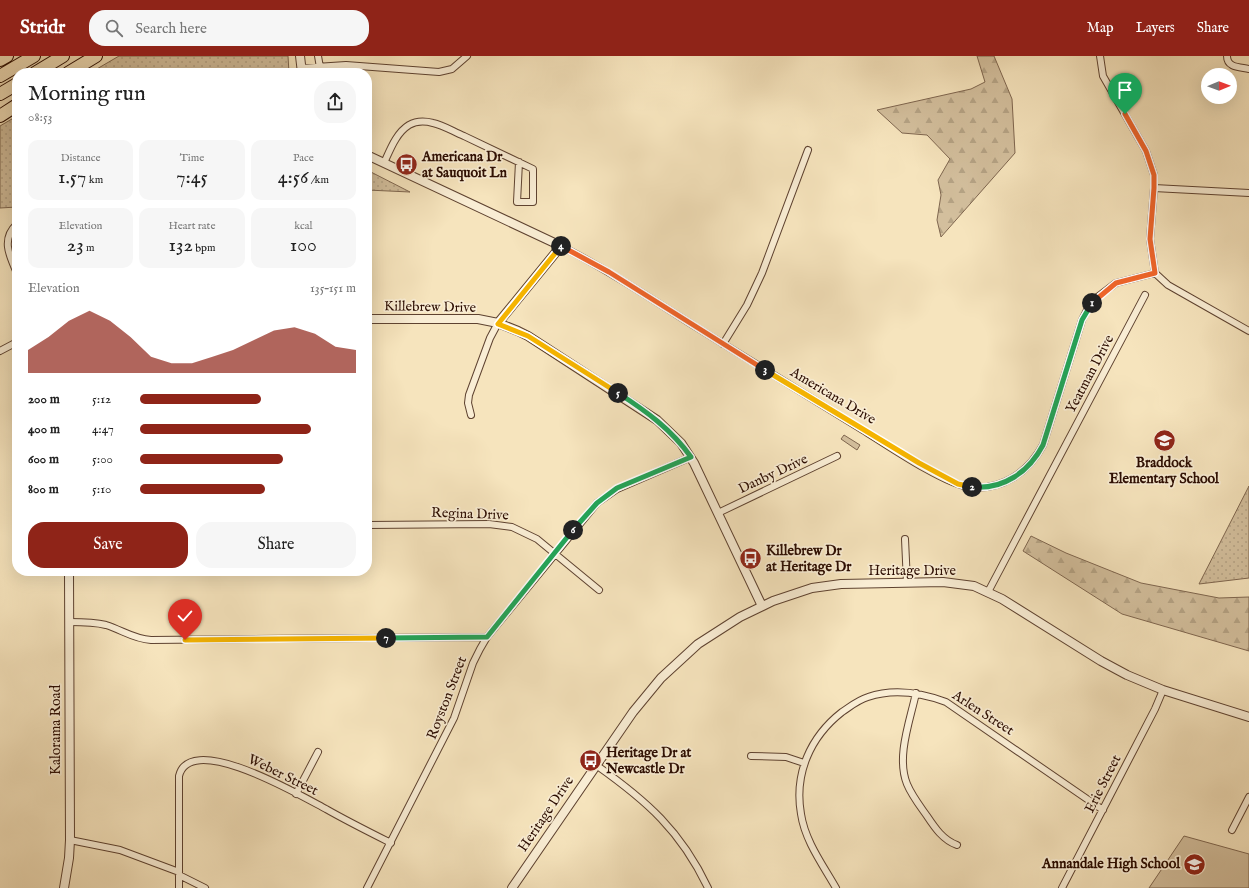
<!DOCTYPE html>
<meta charset="utf-8">
<style>
:root{--surface:#fff;--page:#f6f6f6;--text:#222;--muted:#767676;--accent:#8f2418}
body{margin:0;font-family:"IM FELL English",serif;background:var(--page);color:var(--text);height:100vh;display:flex;flex-direction:column;font-size:15px;white-space:nowrap}
*{box-sizing:border-box;margin:0}
p{font-size:13px;color:var(--muted)}
.icon{flex:none;width:22px;height:22px;fill:none;stroke:currentColor;stroke-width:2;stroke-linecap:round;stroke-linejoin:round}
.map{position:relative;flex:1;overflow:hidden}
.side{position:absolute;left:12px;top:12px;width:360px;height:508px;display:flex;flex-direction:column;background:var(--surface);border-radius:16px;box-shadow:0 4px 16px #0002}
.side>*{flex:none}
.needle{width:26px;rotate:89deg}
.buttons{position:absolute;left:1201px;top:12px;display:grid;gap:8px}
.buttons a{display:grid;place-items:center;width:36px;height:36px;border-radius:50%;background:var(--surface);box-shadow:0 4px 16px #0002;font-size:20px}
.pin{position:absolute;display:grid;place-items:center;width:34px;height:34px;color:#fff;margin:-41px -17px;border-radius:50% 50% 50% 0;rotate:-45deg;box-shadow:0 0 4px #0007}
.pin .icon{rotate:45deg}
.km{position:absolute;width:20px;height:20px;margin:-10px;border-radius:50%;background:#222;color:#fff;font-size:11px;line-height:20px;text-align:center}
.round{display:grid;place-items:center;flex:none;width:42px;height:42px;border-radius:16px;background:var(--page)}
.overview{display:flex;align-items:center;justify-content:space-between;height:68px;padding:0 16px}
h1{font-size:22px;font-weight:600;line-height:30px}
.figures{display:grid;grid-template-columns:repeat(3,1fr);gap:6px;height:68px;padding:4px 16px}
.figures div{display:grid;align-content:center;border-radius:10px;background:var(--page);text-align:center}
.figures b{font-size:20px;font-weight:600}
.figures small{font-size:11px;font-weight:400}
.figures p{font-size:11px}
.chart{height:112px;padding:8px 16px}
.chart p{display:flex;justify-content:space-between}
.chart svg{width:100%;height:72px;margin-top:4px;fill:var(--accent);opacity:.7}
.button{display:flex;gap:8px;margin-top:auto;padding:8px 16px}
.button a{flex:1;height:46px;border-radius:16px;background:var(--accent);color:#fff;font-size:16px;font-weight:600;line-height:46px;text-align:center}
.button a+a{background:var(--page);color:var(--text)}
ul{padding:0 16px;list-style:none;font-size:13px}
li{display:grid;grid-template-columns:64px 48px 1fr;align-items:center;height:30px}
li i{height:10px;border-radius:5px;background:var(--accent)}
header{display:flex;align-items:center;gap:24px;box-sizing:border-box;height:56px;padding:0 20px;background:var(--accent);color:#fff}
header strong{font-size:19px}
nav{display:flex;gap:22px;margin-inline-start:auto;font-size:14px}
.search{width:280px;height:36px;background:var(--page);display:flex;align-items:center;gap:10px;box-sizing:border-box;padding:0 14px;border-radius:16px;color:var(--muted);font-size:15px}
.map>svg:first-child{display:block}
.forest{fill:url(#forest-firs);stroke:#7f664f}
.park{fill:url(#park-dots);stroke:#7f664f}
.pitch{fill:#d3bf9d;stroke:#7f664f}
.lines{fill:none;stroke-linecap:round;stroke-linejoin:round}
.minor-casing{stroke:#5e4230;stroke-width:8}
.tertiary-casing{stroke:#5e4230;stroke-width:10}
.motorway-casing{stroke:#2b0c01;stroke-width:14}
.minor{stroke:#f9edd4;stroke-width:6}
.tertiary{stroke:#f9edd4;stroke-width:8}
.motorway{stroke:#f6e4bd;stroke-width:12}
.split-1-casing{stroke:#fff;stroke-width:8}
.split-2-casing{stroke:#fff;stroke-width:8}
.split-3-casing{stroke:#fff;stroke-width:8}
.split-4-casing{stroke:#fff;stroke-width:8}
.split-5-casing{stroke:#fff;stroke-width:8}
.split-6-casing{stroke:#fff;stroke-width:8}
.split-7-casing{stroke:#fff;stroke-width:8}
.split-8-casing{stroke:#fff;stroke-width:8}
.split-1{stroke:#f0652b;stroke-width:5}
.split-2{stroke:#22a559;stroke-width:5}
.split-3{stroke:#f5b400;stroke-width:5}
.split-4{stroke:#f0652b;stroke-width:5}
.split-5{stroke:#f5b400;stroke-width:5}
.split-6{stroke:#22a559;stroke-width:5}
.split-7{stroke:#22a559;stroke-width:5}
.split-8{stroke:#f5b400;stroke-width:5}
.labels{text-anchor:middle;dominant-baseline:central;stroke-width:3.5;stroke-linejoin:round;paint-order:stroke}
.poi-label{font-size:14px;font-weight:bold;fill:#2b0c01;stroke:#f9edd4;text-anchor:start}
.street-label{font-size:14px;fill:#2b0c01;stroke:#f9edd4}
</style>
<header>
<strong>Stridr</strong>
<div class="search"><svg class="icon" aria-label="search" viewBox="0 0 24 24"><circle cx="10" cy="10" r="6"/><path d="M15 15l6 6"/></svg>Search here</div>
<nav><a>Map</a><a>Layers</a><a>Share</a></nav>
</header>
<div class="map">
<svg width="1249" height="832" viewBox="0 0 1249 832">
<defs>
<pattern id="forest-firs" width="22" height="20" patternUnits="userSpaceOnUse"><rect width="22" height="20" fill="#d3bf9d"/><path d="M5 1l3.5 6h-7zM16 11l3.5 6h-7z" fill="#b5a385"/></pattern>
<pattern id="park-dots" width="8" height="8" patternUnits="userSpaceOnUse"><rect width="8" height="8" fill="#d3bf9d"/><path d="M2 2h.1M6 6h.1" fill="none" stroke="#b5a385" stroke-width="1.8" stroke-linecap="round"/></pattern>
</defs>
<rect width="100%" height="100%" fill="#f6e4bd"/>
<filter id="stains"><feTurbulence type="fractalNoise" baseFrequency=".005" numOctaves="4"/><feColorMatrix values="0 0 0 0 .2 0 0 0 0 .09 0 0 0 0 .02 0 0 0 .5 -.17"/></filter>
<radialGradient id="worn" r=".72"><stop offset=".6" stop-color="#630" stop-opacity="0"/><stop offset="1" stop-color="#630" stop-opacity=".3"/></radialGradient>
<path class="forest" d="M977,0H994L1012,43L1015,97L941,181L937,164L941,139L938,124L950,103L927,79L902,77L877,54L971,33L985,26Z
M844,379L860,389L857,394L841,383Z
M1031,480L1066,497L1141,527L1219,542L1249,541V595L1122,558L1023,495Z"/>
<path class="park" d="M119,0H288L289,17H90Z
M17,60V151L0,152V70Z
M367,114L410,136L367,134Z
M1249,430V522L1199,528Z"/>
<path class="pitch" d="M1184,780L1249,798V832H1149Z"/>
<g class="lines">
<defs>
<path id="minor" d="M318,0L321,17
M1100,0L1103,20L1146,95L1154,119V132L1150,183L1155,217L1168,229L1249,275
M1227,0C1227,12 1240,11 1249,13
M301,12L346,9L439,16L452,13L467,0
M384,107C390,94 396,77 409,69C416,65 425,65 433,67C443,69 454,76 464,80C487,91 510,102 533,113V146H517L519,106
M1154,132L1249,137
M17,168C1,183 9,199 17,217
M561,190C608,214 652,243 696,271C752,305 807,340 863,374C887,389 944,428 969,431C1001,435 1028,417 1043,389L1082,264L1088,252L1095,243L1116,227L1155,217
M723,288L747,249L762,217L808,94
M0,295L17,286
M471,359L468,347L469,339L490,282L498,267
M718,457L837,400
M367,469L489,468L512,471L537,483L599,534
M905,483L907,527
M988,536L1145,239
M69,566C81,566 94,566 106,569C122,574 134,583 151,584L487,581
M916,637C910,665 896,701 907,728C912,740 920,750 927,760C935,772 943,784 957,789
M751,700L786,701L804,707
M596,709C647,745 681,775 708,832
M296,738L318,696
M1232,774L1249,741
M70,784L120,794L179,816
M179,819L205,832
M179,832V720C190,674 303,741 326,753C347,765 369,776 391,787
M367,832L454,662L473,607L480,593L487,581L597,447L617,433L691,401
M836,832C823,809 805,785 801,758C794,718 810,681 842,656C851,650 858,644 868,641C894,632 922,637 946,646L1103,754
M1062,832L1155,653L1163,634"/>
<path id="tertiary" d="M300,0L302,17
M367,99L561,190L498,267
M367,263H478L498,267L518,275L528,280L657,364L681,387L694,407L762,550
M64,832L69,802L70,784L69,515
M512,832L633,656L661,622L698,588L740,561L773,545L812,532L841,528L943,526L974,530L1002,543L1101,605L1127,619L1163,634L1249,661"/>
<path id="motorway" d="M0,4L7,0
M35,17L63,0
M68,17L96,0
M0,20L34,0
M0,38L17,28
M0,60L17,49"/>
</defs>
<use href="#minor" class="minor-casing"/>
<use href="#tertiary" class="tertiary-casing"/>
<use href="#motorway" class="motorway-casing"/>
<use href="#minor" class="minor"/>
<use href="#tertiary" class="tertiary"/>
<use href="#motorway" class="motorway"/>
</g>
<g class="lines">
<defs>
<path id="split-1" d="M1092,247L1116,227L1155,217L1150,183L1154,132V119L1146,95L1125,58"/>
<path id="split-2" d="M972,431C1003,434 1029,416 1043,389L1082,264L1092,247"/>
<path id="split-3" d="M765,314L919,407L958,428L972,431"/>
<path id="split-4" d="M561,190L609,216L765,314"/>
<path id="split-5" d="M561,190L498,268L528,280L618,337"/>
<path id="split-6" d="M573,474L597,447L617,432L691,401C671,373 646,355 618,337"/>
<path id="split-7" d="M386,582L487,581L573,474"/>
<path id="split-8" d="M185,584L386,582"/>
</defs>
<use href="#split-1" class="split-1-casing"/>
<use href="#split-2" class="split-2-casing"/>
<use href="#split-3" class="split-3-casing"/>
<use href="#split-4" class="split-4-casing"/>
<use href="#split-5" class="split-5-casing"/>
<use href="#split-6" class="split-6-casing"/>
<use href="#split-7" class="split-7-casing"/>
<use href="#split-8" class="split-8-casing"/>
<use href="#split-1" class="split-1"/>
<use href="#split-2" class="split-2"/>
<use href="#split-3" class="split-3"/>
<use href="#split-4" class="split-4"/>
<use href="#split-5" class="split-5"/>
<use href="#split-6" class="split-6"/>
<use href="#split-7" class="split-7"/>
<use href="#split-8" class="split-8"/>
</g>
<defs>
<symbol id="bus-disc" viewBox="-11 -11 22 22"><circle r="9.5" fill="#8f2418" stroke="#f9edd4"/><path d="M-5-6H5V4H4V6H2V4H-2V6H-4V4H-5ZM-3.5-4V0h7V-4ZM-3.5 1.2v1.5H-2V1.2ZM2 1.2v1.5H3.5V1.2Z" fill="#fff"/></symbol>
<symbol id="school-disc" viewBox="-11 -11 22 22"><circle r="9.5" fill="#8f2418" stroke="#f9edd4"/><path d="M0-5L7-2L0 1L-7-2ZM-4 1L0 2.5L4 1V4Q0 6-4 4Z" fill="#fff"/></symbol>
</defs>
<g fill-rule="evenodd">
<use href="#bus-disc" x="394" y="96" width="25" height="25"/>
<use href="#school-disc" x="1152" y="372" width="25" height="25"/>
<use href="#bus-disc" x="738" y="490" width="25" height="25"/>
<use href="#bus-disc" x="578" y="692" width="25" height="25"/>
<use href="#school-disc" x="1182" y="796" width="25" height="25"/>
</g>
<g class="labels">
<g class="poi-label">
<text x="422" y="101">Americana Dr<tspan x="422" dy="16">at Sauquoit Ln</tspan></text>
<text x="1164" y="407" text-anchor="middle">Braddock<tspan x="1164" dy="16">Elementary School</tspan></text>
<text x="766" y="495">Killebrew Dr<tspan x="766" dy="16">at Heritage Dr</tspan></text>
<text x="606" y="697">Heritage Dr at<tspan x="606" dy="16">Newcastle Dr</tspan></text>
<text x="1180" y="808" text-anchor="end">Annandale High School</text>
</g>
<g class="street-label">
<text transform="translate(430 251) rotate(1)">Killebrew Drive</text>
<text transform="translate(1090 318) rotate(-62)">Yeatman Drive</text>
<text transform="translate(833 340) rotate(31)">Americana Drive</text>
<text transform="translate(773 418) rotate(-25)">Danby Drive</text>
<text transform="translate(470 458) rotate(2)">Regina Drive</text>
<text x="912" y="515">Heritage Drive</text>
<text transform="translate(447 642) rotate(-69)">Royston Street</text>
<text transform="translate(983 657) rotate(33)">Arlen Street</text>
<text transform="translate(56 674) rotate(-90)">Kalorama Road</text>
<text transform="translate(283 719) rotate(26)">Weber Street</text>
<text transform="translate(1103 728) rotate(-63)">Erie Street</text>
<text transform="translate(546 758) rotate(-56)">Heritage Drive</text>
</g>
</g>
<rect width="100%" height="100%" filter="url(#stains)"/>
<rect width="100%" height="100%" fill="url(#worn)"/>
</svg>
<div class="buttons">
<a><svg class="needle" viewBox="-14 -14 28 28"><path d="M0-13l5 13h-10z" fill="#e53935"/><path d="M0 13l5-13h-10z" fill="#767676"/></svg></a>
</div>
<div class="pin" style="left:1125px;top:58px;background:#1e9e55"><svg class="icon" aria-label="arrive" viewBox="0 0 24 24"><path d="M6 21V4h12l-3 4 3 4H6"/></svg></div>
<div class="pin" style="left:185px;top:584px;background:#d93025"><svg class="icon" aria-label="check" viewBox="0 0 24 24"><path d="M5 12l5 5 9-10"/></svg></div>
<b class="km" style="left:1092px;top:247px">1</b>
<b class="km" style="left:972px;top:431px">2</b>
<b class="km" style="left:765px;top:314px">3</b>
<b class="km" style="left:561px;top:190px">4</b>
<b class="km" style="left:618px;top:337px">5</b>
<b class="km" style="left:573px;top:474px">6</b>
<b class="km" style="left:386px;top:582px">7</b>
<section class="side">
<div class="overview"><div><h1>Morning run</h1><p>08:53</p></div><a class="round"><svg class="icon" aria-label="share" viewBox="0 0 24 24"><path d="M12 15V3M7 8l5-5 5 5M5 13v7h14v-7"/></svg></a></div>
<div class="figures">
<div><p>Distance</p><b>1.57<small> km</small></b></div>
<div><p>Time</p><b>7:45</b></div>
<div><p>Pace</p><b>4:56<small> /km</small></b></div>
</div>
<div class="figures">
<div><p>Elevation</p><b>23<small> m</small></b></div>
<div><p>Heart rate</p><b>132<small> bpm</small></b></div>
<div><p>kcal</p><b>100</b></div>
</div>
<div class="chart"><p><span>Elevation</span>135–151 m</p>
<svg viewBox="0 0 160 44" preserveAspectRatio="none"><path d="M0 44V30L10 22L20 12L30 6L40 12L50 22L60 34L70 38L80 38L90 34L100 30L110 24L120 18L130 16L140 20L150 28L160 30V44z"/></svg>
</div>
<ul>
<li><b>200 m</b>5:12<i style="width:56%"></i></li>
<li><b>400 m</b>4:47<i style="width:79%"></i></li>
<li><b>600 m</b>5:00<i style="width:66%"></i></li>
<li><b>800 m</b>5:10<i style="width:58%"></i></li>
</ul>
<div class="button"><a>Save</a><a>Share</a></div>
</section>
</div>
